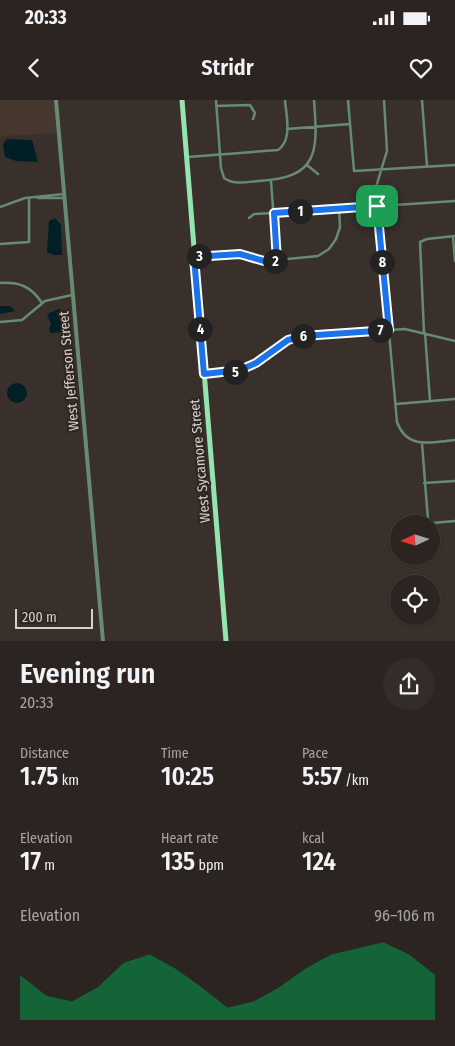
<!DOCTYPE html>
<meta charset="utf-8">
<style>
:root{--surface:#2b2420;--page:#332c29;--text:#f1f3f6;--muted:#a6a4a5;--line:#47413e;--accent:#0b8043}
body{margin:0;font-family:"Fira Sans Condensed",sans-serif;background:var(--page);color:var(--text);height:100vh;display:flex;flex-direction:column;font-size:19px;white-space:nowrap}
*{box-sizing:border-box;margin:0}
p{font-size:16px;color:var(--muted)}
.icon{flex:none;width:28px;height:28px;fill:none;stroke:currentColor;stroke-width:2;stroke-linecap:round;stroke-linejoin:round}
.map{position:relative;height:541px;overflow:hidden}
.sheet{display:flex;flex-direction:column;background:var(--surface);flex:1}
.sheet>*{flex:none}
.needle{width:32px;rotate:266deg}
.controls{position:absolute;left:390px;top:415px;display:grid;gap:10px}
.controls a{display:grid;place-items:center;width:50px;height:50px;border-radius:50%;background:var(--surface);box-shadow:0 1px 4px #0004,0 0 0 1px var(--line);font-size:25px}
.scale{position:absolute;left:15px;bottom:12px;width:78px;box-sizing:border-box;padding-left:5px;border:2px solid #d6d0cd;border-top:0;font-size:14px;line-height:18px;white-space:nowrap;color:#d6d0cd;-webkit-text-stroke:4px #2f2621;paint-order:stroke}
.pin{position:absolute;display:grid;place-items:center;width:42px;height:42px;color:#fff;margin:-21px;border-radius:10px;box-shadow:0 2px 8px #0006}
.km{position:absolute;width:25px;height:25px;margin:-12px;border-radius:50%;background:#222;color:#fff;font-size:14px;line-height:25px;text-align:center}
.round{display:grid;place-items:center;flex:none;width:52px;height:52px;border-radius:26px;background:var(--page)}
.head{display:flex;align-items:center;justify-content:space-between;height:85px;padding:0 20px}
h1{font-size:28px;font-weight:600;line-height:38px}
.stats{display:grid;grid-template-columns:repeat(3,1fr);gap:8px;height:85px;padding:5px 20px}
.stats div{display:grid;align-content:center}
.stats b{font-size:25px;font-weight:600}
.stats small{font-size:14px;font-weight:400}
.stats p{font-size:14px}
.chart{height:140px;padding:10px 20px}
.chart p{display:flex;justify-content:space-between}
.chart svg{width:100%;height:90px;margin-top:5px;fill:var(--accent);opacity:.7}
.status{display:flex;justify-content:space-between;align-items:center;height:35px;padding:0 25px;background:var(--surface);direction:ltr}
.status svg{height:14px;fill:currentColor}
header{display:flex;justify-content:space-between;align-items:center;height:65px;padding:0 20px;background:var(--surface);font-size:22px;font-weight:600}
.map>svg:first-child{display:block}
.built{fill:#46372f}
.water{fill:#001f26}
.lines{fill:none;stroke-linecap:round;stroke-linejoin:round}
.minor{stroke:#668b71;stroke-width:2.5}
.tertiary{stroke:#668b71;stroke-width:4}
.primary{stroke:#95e3ae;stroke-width:5}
.route-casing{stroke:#fff;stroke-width:10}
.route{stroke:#1a73e8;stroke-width:6}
.labels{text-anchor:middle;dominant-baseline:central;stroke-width:4;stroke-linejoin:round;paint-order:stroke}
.street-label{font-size:14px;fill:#d6d0cd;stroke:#2f2621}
</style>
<div class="status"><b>20:33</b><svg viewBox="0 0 49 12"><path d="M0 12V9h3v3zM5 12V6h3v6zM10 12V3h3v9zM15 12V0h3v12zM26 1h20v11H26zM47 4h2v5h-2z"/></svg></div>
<header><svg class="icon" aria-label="back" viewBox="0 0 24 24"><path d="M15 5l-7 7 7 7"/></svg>Stridr<svg class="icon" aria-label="heart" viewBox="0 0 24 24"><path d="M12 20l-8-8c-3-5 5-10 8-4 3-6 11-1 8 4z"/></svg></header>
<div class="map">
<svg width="455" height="541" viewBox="0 0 455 541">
<rect width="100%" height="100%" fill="#39302b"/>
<path class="built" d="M0,0H57L59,33L0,36Z"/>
<path class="water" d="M7,39L32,40L38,62L16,61L5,57L3,44Z
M55,118L61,125L62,155H53L47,152L49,121Z
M0,206H10L15,211L0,214Z
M59,209L64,212L66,229L61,232L51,233L49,231L51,224L47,214Z
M7 293a10 10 0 1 1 20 0a10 10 0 1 1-20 0Z"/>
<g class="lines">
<path class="minor" d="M216,0L221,68L224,78C234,85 246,82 258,81C319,78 318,52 314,0
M348,0L354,71L455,65
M384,0L387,51L376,87L397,322C407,350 431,342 455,340
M422,0L427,66
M216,6L250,5L255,13L253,19
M287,29L350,24
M188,57L278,50C293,40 286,15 285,0
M307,65L318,74
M271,81L277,161
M38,98H65
M0,107L25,98L64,94
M249,118L254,114L274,113L455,101
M453,137L455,161
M0,144L29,142V98
M196,157L240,154L267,161L318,156L329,149L336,139L340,127L339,108
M0,183C19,182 31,186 42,203
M0,222L22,220L45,201L72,195
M424,233L420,142L427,139L455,136
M425,233L430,301
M205,274C221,274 237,273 252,265C270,256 282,241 303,236L405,229L455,241
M396,304L455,299
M422,343L428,420L432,423L455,421
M424,383L455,381"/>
<path class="tertiary" d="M56,0L103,541"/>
<path class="primary" d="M182,0L226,541"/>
</g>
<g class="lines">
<defs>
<path id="route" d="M377,106L389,230L303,236L288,240L256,263L240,270L204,274L194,157L240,154L264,161H277L274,113Z"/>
</defs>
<use href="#route" class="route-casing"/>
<use href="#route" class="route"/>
</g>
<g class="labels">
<g class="street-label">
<text transform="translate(69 271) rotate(-95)">West Jefferson Street</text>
<text transform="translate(200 361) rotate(-95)">West Sycamore Street</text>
</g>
</g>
</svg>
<div class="controls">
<a><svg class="needle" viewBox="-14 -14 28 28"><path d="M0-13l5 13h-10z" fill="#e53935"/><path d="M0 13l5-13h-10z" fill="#a6a4a5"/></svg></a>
<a><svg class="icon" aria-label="locate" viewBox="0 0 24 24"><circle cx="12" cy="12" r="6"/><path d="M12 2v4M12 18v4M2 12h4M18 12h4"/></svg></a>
</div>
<div class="scale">200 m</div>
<div class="pin" style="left:377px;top:106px;background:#1e9e55"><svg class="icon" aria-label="arrive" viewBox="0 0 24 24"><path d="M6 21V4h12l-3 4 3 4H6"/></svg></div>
<b class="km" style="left:300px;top:111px">1</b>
<b class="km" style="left:275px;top:161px">2</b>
<b class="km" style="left:199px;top:156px">3</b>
<b class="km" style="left:200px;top:229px">4</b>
<b class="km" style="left:235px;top:272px">5</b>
<b class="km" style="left:303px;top:236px">6</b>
<b class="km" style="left:380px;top:230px">7</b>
<b class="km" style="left:382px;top:162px">8</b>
</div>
<section class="sheet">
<div class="head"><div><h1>Evening run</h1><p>20:33</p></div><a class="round"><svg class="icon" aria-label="share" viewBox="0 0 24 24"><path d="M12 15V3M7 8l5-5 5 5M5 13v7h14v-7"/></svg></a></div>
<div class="stats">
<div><p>Distance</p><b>1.75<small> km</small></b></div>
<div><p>Time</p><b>10:25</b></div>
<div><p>Pace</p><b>5:57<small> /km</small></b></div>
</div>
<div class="stats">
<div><p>Elevation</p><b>17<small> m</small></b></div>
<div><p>Heart rate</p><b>135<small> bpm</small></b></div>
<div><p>kcal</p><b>124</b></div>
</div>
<div class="chart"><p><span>Elevation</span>96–106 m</p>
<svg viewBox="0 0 160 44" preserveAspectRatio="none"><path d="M0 44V22L10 32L20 35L30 28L40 16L50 12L60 19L70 28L80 38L90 35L100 28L110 19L120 12L130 9L140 6L150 12L160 22V44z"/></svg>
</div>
</section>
